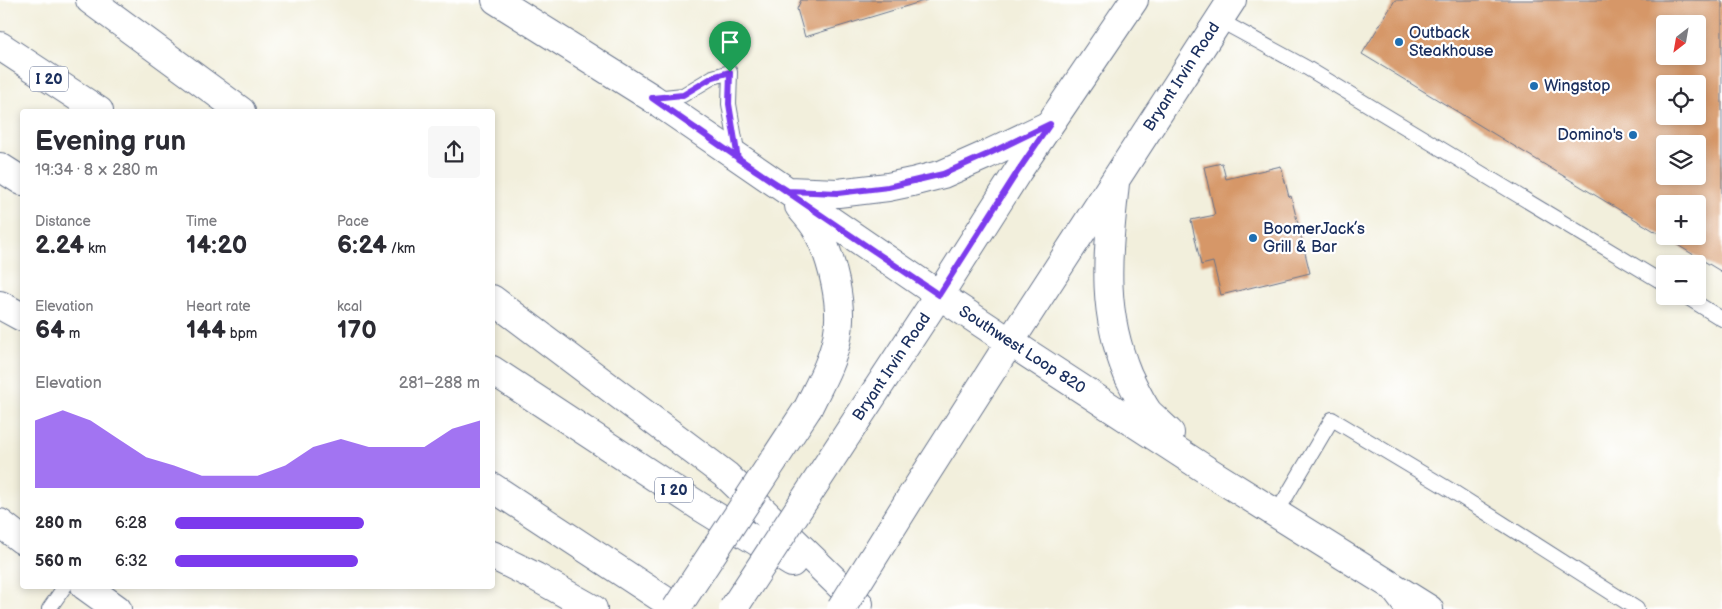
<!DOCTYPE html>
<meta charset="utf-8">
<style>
:root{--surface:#fff;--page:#f7f7f7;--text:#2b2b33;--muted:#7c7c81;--accent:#7c3aed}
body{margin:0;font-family:"Balsamiq Sans",sans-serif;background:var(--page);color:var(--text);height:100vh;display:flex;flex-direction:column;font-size:19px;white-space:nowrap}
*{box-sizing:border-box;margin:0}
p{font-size:16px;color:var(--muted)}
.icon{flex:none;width:28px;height:28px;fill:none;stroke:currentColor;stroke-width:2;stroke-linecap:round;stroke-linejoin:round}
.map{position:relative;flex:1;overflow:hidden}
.drawer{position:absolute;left:20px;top:109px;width:475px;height:480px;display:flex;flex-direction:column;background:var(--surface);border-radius:5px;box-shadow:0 2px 8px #0003}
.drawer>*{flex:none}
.needle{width:32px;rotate:211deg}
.controls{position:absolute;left:1656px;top:15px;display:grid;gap:10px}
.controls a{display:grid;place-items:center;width:50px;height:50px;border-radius:5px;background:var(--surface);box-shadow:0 2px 8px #0003;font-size:25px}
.pin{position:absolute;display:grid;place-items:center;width:42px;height:42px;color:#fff;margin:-51px -21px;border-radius:50% 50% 50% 0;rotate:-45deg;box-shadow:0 0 5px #0007}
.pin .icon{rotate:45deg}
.round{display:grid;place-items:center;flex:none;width:52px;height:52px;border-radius:5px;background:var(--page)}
.summary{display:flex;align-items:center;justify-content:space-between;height:85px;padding:0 15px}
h1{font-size:28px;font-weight:800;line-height:38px}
.stats{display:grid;grid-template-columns:repeat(3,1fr);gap:8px;height:85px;padding:5px 15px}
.stats div{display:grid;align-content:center}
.stats b{font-size:25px;font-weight:800}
.stats small{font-size:14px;font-weight:400}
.stats p{font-size:14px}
.chart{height:140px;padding:10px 15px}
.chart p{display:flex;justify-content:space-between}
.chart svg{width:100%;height:90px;margin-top:5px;fill:var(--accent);opacity:.7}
ul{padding:0 15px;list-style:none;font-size:16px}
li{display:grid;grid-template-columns:80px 60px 1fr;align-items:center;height:38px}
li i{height:12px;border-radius:6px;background:var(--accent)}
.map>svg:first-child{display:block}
.building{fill:#d69768;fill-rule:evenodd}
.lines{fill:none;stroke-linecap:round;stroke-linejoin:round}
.service-casing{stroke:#66728a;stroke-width:16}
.secondary-casing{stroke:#66728a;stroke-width:30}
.motorway-casing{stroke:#66728a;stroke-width:30}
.service{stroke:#fff;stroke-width:14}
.secondary{stroke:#fff;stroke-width:28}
.motorway{stroke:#fff;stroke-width:28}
.secondary-bridge-casing{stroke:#66728a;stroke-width:30;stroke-linecap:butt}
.secondary-bridge{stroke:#fff;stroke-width:28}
.route-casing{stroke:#fff;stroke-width:10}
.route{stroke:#7c3aed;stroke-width:6}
.poi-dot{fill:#1f6fb2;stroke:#fff;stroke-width:2}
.labels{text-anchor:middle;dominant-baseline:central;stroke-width:4.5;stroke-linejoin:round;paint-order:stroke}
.shield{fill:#fff;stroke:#5f6d8e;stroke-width:1}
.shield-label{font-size:15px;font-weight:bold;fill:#1b2f5e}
.poi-label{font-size:16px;fill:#1b2f5e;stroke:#fff;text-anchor:start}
.street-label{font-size:16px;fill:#1b2f5e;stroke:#fff}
</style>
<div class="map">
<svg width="1722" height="609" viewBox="0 0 1722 609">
<rect width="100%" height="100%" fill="#fff"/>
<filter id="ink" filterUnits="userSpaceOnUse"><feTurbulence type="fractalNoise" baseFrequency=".02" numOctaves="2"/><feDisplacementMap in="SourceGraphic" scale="10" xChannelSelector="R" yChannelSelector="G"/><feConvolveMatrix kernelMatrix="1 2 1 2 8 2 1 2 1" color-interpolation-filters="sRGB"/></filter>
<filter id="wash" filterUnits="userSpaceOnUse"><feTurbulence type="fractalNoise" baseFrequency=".0096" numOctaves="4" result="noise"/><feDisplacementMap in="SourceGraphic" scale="20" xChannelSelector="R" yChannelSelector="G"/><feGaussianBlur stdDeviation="1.12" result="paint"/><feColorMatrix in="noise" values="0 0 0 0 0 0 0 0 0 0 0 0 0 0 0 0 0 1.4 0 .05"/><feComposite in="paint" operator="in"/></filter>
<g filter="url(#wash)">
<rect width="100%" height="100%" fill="#f2efdc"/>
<g id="blocks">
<path class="building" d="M801,0H927L805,37L797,9Z
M1395,0H1719L1722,2V272L1362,54ZM1665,24H1698V56H1665ZM1665,84H1698V116H1665ZM1665,144H1698V176H1665ZM1665,204H1698V236H1665Z
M1222,163L1226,179L1281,166L1289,197L1291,196L1310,273L1221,295L1213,262L1201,265L1191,220L1215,215L1204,167Z"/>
</g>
</g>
<g filter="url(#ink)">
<use href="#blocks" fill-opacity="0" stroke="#66728a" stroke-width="1"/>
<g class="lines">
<defs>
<path id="service" d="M1219,20L1307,68L1665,284
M654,98L683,95L713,77L730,72L729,104L738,156
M1685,296L1722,319
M1276,514L1332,419L1452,491L1637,609
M49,609L65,586"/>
<path id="secondary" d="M496,0L652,98L939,295L1010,342L1208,471L1429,609
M1115,183C1108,254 1100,307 1128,375C1134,387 1140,401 1148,412C1155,419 1163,426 1170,433
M788,191L838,193L888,187L912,182L943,174L986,155L1049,125
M799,206C805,214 813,222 817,230C832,258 844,306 837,338C832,363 819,385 808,408
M858,418L939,295L1018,171L1134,0
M911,497L1010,342L1232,0
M0,523L22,540
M85,586L117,609"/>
<path id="motorway" d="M90,0L241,111
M0,46L99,111
M0,167L22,181
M492,299L727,476L859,604
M0,305L22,317
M492,370L699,506L792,563
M492,487L678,609
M492,555L536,577L593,609
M1394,588L1410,609"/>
</defs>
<use href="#service" class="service-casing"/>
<use href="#secondary" class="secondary-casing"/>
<use href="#motorway" class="motorway-casing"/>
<use href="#service" class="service"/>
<use href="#secondary" class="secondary"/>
<use href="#motorway" class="motorway"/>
<defs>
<path id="secondary-bridge" d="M676,609L808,408
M733,609L858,418
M841,609L911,497"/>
</defs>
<use href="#secondary-bridge" class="secondary-bridge-casing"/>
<use href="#secondary-bridge" class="secondary-bridge"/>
</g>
</g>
<g class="lines" filter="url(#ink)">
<defs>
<path id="route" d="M730,72L713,77L683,95L652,98C747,165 843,230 939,295L1018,171L1050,124L986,155L943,174L888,187L838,193L788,191L738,159L729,104L730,72"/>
</defs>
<use href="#route" class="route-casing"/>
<use href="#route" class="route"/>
</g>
<g class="poi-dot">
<circle cx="1399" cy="42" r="5"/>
<circle cx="1534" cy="86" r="5"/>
<circle cx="1633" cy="135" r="5"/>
<circle cx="1253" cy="238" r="5"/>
</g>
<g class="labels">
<g class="shield">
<rect x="30" y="66.5" width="38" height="25" rx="4"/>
<rect x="655" y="477.5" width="38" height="25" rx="4"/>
</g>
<g class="shield-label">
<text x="49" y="79">I 20</text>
<text x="674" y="490">I 20</text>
</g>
<g class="poi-label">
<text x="1409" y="33">Outback<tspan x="1409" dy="18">Steakhouse</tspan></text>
<text x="1544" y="86">Wingstop</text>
<text x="1623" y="135" text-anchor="end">Domino's</text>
<text x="1263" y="229">BoomerJack’s<tspan x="1263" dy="18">Grill &amp; Bar</tspan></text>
</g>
<g class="street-label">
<text transform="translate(1182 77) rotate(-57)">Bryant Irvin Road</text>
<text transform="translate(1022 350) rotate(33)">Southwest Loop 820</text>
<text transform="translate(892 367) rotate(-56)">Bryant Irvin Road</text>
</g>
</g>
</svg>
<div class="controls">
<a><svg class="needle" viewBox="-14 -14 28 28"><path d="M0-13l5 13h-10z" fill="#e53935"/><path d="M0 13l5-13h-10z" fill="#7c7c81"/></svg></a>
<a><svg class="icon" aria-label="locate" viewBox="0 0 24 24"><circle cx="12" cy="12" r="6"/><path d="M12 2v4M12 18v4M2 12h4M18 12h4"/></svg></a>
<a><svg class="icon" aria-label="layers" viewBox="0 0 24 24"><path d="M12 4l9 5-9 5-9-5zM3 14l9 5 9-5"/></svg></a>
<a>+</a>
<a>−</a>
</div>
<div class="pin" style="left:730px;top:72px;background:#1e9e55"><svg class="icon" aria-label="arrive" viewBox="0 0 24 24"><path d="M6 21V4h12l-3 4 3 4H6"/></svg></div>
<section class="drawer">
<div class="summary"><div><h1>Evening run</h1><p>19:34 · 8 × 280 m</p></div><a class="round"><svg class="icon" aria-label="share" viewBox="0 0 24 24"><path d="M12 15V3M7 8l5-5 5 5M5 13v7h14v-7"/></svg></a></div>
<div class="stats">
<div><p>Distance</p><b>2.24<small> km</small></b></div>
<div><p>Time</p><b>14:20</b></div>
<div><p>Pace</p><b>6:24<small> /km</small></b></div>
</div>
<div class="stats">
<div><p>Elevation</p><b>64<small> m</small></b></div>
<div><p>Heart rate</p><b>144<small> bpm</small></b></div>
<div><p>kcal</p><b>170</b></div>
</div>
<div class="chart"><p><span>Elevation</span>281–288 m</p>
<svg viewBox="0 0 160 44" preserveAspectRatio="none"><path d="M0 44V11L10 6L20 11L30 20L40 29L50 33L60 38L70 38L80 38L90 33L100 24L110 20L120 24L130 24L140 24L150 15L160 11V44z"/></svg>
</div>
<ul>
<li><b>280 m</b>6:28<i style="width:62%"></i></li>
<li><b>560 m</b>6:32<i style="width:60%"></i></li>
</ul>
</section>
</div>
